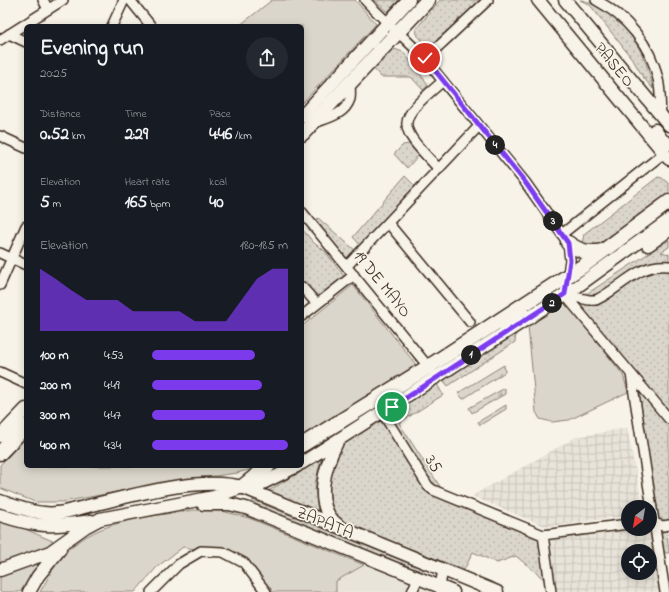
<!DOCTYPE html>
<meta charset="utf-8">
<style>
:root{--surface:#171b24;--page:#242831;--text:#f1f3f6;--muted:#9ea1a6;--accent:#7c3aed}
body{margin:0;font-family:"Indie Flower",sans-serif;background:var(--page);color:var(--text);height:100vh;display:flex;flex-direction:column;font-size:15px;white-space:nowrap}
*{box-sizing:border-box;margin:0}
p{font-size:13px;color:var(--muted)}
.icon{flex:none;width:22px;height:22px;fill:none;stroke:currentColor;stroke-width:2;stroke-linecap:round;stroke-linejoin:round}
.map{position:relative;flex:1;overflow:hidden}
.side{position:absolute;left:24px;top:24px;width:280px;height:444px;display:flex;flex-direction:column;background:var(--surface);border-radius:6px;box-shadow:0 2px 10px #0003}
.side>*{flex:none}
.needle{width:26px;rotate:211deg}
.tools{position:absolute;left:621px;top:500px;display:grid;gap:8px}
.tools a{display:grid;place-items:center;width:36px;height:36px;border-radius:50%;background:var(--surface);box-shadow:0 2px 10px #0003;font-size:20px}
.pin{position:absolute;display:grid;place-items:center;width:34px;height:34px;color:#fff;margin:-17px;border:2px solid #fff;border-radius:50%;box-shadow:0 1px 4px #0007}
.km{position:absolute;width:20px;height:20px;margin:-10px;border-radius:50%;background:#222;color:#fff;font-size:11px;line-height:20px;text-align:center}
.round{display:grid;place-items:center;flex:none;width:42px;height:42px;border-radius:21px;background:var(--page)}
.overview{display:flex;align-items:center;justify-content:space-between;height:68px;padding:0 16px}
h1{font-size:22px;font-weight:700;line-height:30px}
.stats{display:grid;grid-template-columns:repeat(3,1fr);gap:6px;height:68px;padding:4px 16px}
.stats div{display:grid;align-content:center}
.stats b{font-size:17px;font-weight:700}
.stats small{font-size:11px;font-weight:400}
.stats p{font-size:11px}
.chart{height:112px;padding:8px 16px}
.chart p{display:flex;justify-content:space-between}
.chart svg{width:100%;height:72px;margin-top:4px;fill:var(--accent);opacity:.7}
ul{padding:0 16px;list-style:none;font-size:13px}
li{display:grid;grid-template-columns:64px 48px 1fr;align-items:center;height:30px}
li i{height:10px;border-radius:5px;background:var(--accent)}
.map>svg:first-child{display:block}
.built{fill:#e9e4d9}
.industrial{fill:url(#industrial-grid);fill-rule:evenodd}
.grass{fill:url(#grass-dots);stroke:#8b8074}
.forest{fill:url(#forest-firs);stroke:#8b8074}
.park{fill:#dbd6cb;stroke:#8b8074}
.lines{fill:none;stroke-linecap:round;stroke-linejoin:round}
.minor-casing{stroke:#3b2a1e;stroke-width:12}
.major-casing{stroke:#3b2a1e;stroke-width:15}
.highway-casing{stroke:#3b2a1e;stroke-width:17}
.minor{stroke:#f7f3e8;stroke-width:9}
.major{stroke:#f7f3e8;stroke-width:12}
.highway{stroke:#f7f3e8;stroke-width:14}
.route-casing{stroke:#fff;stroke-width:8}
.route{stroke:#7c3aed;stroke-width:5}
.labels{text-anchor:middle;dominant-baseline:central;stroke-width:3.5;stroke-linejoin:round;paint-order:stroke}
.street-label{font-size:17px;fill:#3b2a1e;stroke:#f7f3e8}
</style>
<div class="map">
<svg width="669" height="592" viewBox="0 0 669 592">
<defs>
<pattern id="industrial-grid" width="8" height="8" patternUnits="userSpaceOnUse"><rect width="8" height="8" fill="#e9e4d9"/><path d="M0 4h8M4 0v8" fill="none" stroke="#c9c4ba"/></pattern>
<pattern id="grass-dots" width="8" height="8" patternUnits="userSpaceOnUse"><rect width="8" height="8" fill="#dbd6cb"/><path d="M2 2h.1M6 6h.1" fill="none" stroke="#bdb8ae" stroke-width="1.8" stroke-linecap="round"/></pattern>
<pattern id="forest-firs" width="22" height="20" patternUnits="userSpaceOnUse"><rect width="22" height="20" fill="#dbd6cb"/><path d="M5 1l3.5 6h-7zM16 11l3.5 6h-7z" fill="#bdb8ae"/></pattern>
</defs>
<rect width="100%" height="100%" fill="#f7f3e8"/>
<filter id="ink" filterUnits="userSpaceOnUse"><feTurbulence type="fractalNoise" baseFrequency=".025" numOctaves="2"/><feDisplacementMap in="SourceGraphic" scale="8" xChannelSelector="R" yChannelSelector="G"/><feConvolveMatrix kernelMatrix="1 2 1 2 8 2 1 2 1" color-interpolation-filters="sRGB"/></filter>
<g filter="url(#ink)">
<path class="built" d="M372,560L441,592H336V581Z"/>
<path class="industrial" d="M627,428L643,507H628V516L546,527L472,496L576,437Z
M650,523L665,592H551L547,541L628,527V529H650ZM628,551H650V573H628Z"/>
<path class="grass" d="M374,0H399L387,12Z
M440,0H486L431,49L417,35L416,29Z
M580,0C586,0 591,4 597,6C630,23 646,54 653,89L643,77L633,60L590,5Z
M391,48L403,52L427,83V87L423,90L411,77H381L372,67Z
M409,144L419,155L407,168L394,154L403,145Z
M405,176L415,186L362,247L353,237Z
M658,177L662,178L669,184V199L599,248L582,244L584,234Z
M669,207V213L579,280L576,276Z
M318,218L356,251L350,258H344L314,222Z
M302,229L314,243L325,251L344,276L318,298H315L302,281Z
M669,240V247L661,252L669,254V525L655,522L631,374L565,295L588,293Z
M516,332L515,342L448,386L443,380Z
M437,384L443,395L399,423L450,502L540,540L545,580L516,556L497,563L473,552L464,570L340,521C323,498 329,470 341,446Z
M369,408L367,415L302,457V452Z
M321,459L315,484L318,513L265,493Z
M253,500L423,569L422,576L251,504Z
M667,530L669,553H666L663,551L661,533Z"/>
<path class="forest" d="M504,365L505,372L463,399L458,393Z
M505,388V394L472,413L469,408Z
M506,405V409L480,425L478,422Z"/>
<path class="park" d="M272,0H355L376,24L302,103V26H239Z
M353,285L417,366L302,440V326Z
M562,302L566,303L623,375L628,392L569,420L552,422L540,419L536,412L528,326Z
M26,437V466H262L237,473L178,481L62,502H35L0,488V465Z
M194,510L222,511L249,518L364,565L336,581V592H266L244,563L211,552L183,547L157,567L135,592H40C46,582 52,570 59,560C90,520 147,517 194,510Z
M0,518L57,543L0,565Z
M44,561L20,592H0V575Z"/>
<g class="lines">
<defs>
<path id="minor" d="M43,0L48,9
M130,0L151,26
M365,0C384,21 406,38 425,59L525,182L568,243L570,260L565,295L669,419
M596,0C626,16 651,45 658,79C661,91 660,104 661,116
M112,26L124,0
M9,34L26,42
M0,40L63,0
M425,59L488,0
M314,123C327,118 345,115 350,99C351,94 350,88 350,83
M0,136L26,148
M439,169C396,124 395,122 443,81
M302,212L431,370
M389,224L470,322
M562,234L664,153
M0,253L26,265
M347,266L479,126
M0,285L26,226
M302,287L317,304
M565,295L589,300H596C622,288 637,263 669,266
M302,316L354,275
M0,372L26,384
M631,374L665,592
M384,405L382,412L428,486L433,490L543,535L628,524
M651,522L663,526L669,525
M543,535L551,592
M151,592L179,564L201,551L223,552L244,563L266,592
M412,592L418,578
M441,592L440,586L443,570"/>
<path id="major" d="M538,0L669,159
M565,0L669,125
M302,116L409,0
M655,130L662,140L669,144
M648,245L669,230
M0,436L26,409
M337,442C325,466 312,506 338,525
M302,463L578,286L669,220
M0,501C14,506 29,512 44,513C60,515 76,509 92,505C134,495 199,476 242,487L497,592
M203,504H229L246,508L453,592
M0,515C39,528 51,527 91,521
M0,570L50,552L85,527L100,519L214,497L242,487L263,483L297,466
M29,592L38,576L60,549"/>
<path id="highway" d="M302,134L428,0
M568,243C579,251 588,254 602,251
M502,322L529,317
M302,445L428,367L583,266L669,202
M0,453L26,426
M242,487L268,466"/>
</defs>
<use href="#minor" class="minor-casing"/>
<use href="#major" class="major-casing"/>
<use href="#highway" class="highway-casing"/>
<use href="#minor" class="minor"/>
<use href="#major" class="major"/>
<use href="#highway" class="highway"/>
</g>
</g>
<g class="lines" filter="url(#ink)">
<defs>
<path id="route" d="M392,407L565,294L570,260L568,243L525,182L425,58"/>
</defs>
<use href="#route" class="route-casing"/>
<use href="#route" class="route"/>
</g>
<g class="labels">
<g class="street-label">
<text transform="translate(614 65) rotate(50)">PASEO</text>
<text transform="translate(382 284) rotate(51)">19 DE MAYO</text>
<text transform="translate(433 464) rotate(58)">35</text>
<text transform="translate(325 523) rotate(22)">ZAPATA</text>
</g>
</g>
</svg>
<div class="tools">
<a><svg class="needle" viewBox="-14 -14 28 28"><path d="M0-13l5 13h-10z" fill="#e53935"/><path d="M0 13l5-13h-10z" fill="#9ea1a6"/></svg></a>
<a><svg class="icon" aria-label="locate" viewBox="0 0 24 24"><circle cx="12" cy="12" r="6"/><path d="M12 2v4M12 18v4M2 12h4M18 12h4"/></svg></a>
</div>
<div class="pin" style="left:392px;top:407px;background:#1e9e55"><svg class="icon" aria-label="arrive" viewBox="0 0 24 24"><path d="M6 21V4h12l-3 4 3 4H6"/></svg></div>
<div class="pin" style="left:425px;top:58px;background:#d93025"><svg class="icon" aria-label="check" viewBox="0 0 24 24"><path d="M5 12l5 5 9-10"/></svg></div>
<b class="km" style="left:471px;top:355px">1</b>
<b class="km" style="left:552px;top:303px">2</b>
<b class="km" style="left:553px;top:221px">3</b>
<b class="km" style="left:495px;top:145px">4</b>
<section class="side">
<div class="overview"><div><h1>Evening run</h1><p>20:25</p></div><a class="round"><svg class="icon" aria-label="share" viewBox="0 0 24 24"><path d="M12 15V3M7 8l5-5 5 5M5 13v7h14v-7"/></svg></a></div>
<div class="stats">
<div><p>Distance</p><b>0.52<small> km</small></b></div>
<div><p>Time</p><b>2:29</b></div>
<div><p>Pace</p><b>4:46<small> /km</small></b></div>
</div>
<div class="stats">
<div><p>Elevation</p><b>5<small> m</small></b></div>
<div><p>Heart rate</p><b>165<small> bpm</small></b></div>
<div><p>kcal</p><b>40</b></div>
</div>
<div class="chart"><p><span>Elevation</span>180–185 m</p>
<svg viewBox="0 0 160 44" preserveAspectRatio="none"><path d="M0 44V6L10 12L20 19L30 25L40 25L50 25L60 32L70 32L80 32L90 32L100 38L110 38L120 38L130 25L140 12L150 6L160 6V44z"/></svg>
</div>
<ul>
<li><b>100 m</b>4:53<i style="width:76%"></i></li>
<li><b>200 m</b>4:49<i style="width:81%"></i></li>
<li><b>300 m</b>4:47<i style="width:83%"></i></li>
<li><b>400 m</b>4:34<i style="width:100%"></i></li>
</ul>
</section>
</div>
